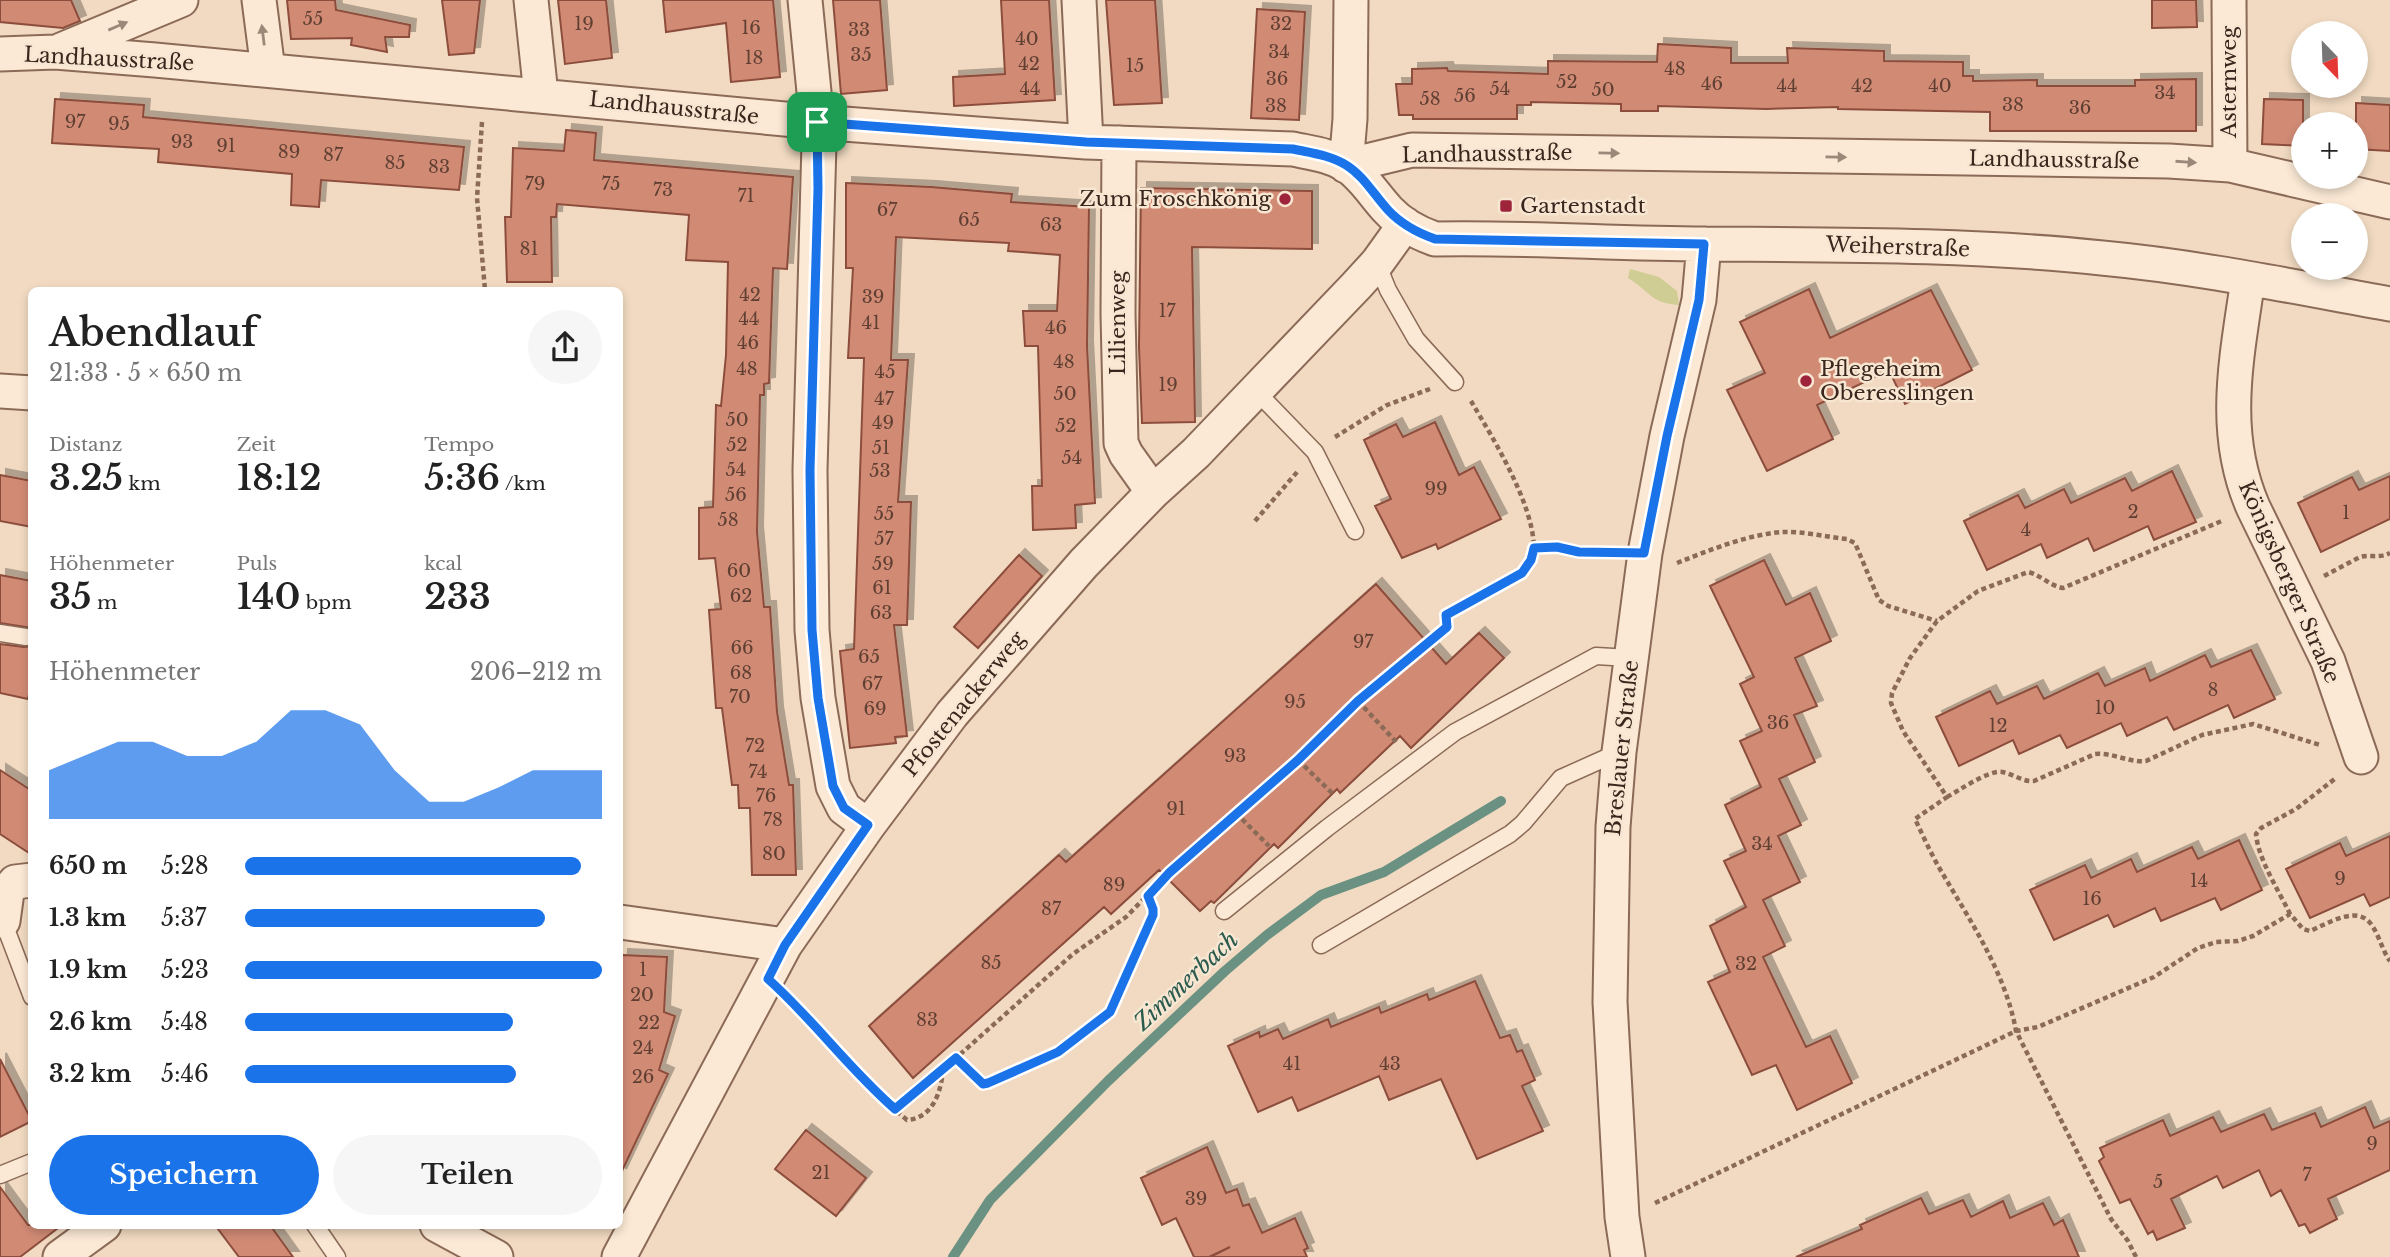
<!DOCTYPE html>
<html lang="de">
<meta charset="utf-8">
<style>
:root{--surface:#fff;--page:#f6f6f6;--text:#222;--muted:#767676;--accent:#1a73e8}
body{margin:0;font-family:"Libre Baskerville",serif;background:var(--page);color:var(--text);height:100vh;display:flex;flex-direction:column;font-size:26px;white-space:nowrap}
*{box-sizing:border-box;margin:0}
p{font-size:23px;color:var(--muted)}
.icon{flex:none;width:38px;height:38px;fill:none;stroke:currentColor;stroke-width:2;stroke-linecap:round;stroke-linejoin:round}
.map{position:relative;flex:1;overflow:hidden}
.sheet{position:absolute;left:28px;top:287px;width:595px;height:942px;display:flex;flex-direction:column;background:var(--surface);border-radius:10px;box-shadow:0 4px 10px #0003}
.sheet>*{flex:none}
.needle{width:46px;rotate:157deg}
.tools{position:absolute;left:2291px;top:21px;display:grid;gap:14px}
.tools a{display:grid;place-items:center;width:77px;height:77px;border-radius:50%;background:var(--surface);box-shadow:0 4px 10px #0003;font-size:35px}
.pin{position:absolute;display:grid;place-items:center;width:60px;height:60px;color:#fff;margin:-30px;border-radius:14px;box-shadow:0 4px 10px #0006}
.round{display:grid;place-items:center;flex:none;width:74px;height:74px;border-radius:37px;background:var(--page)}
.head{display:flex;align-items:center;justify-content:space-between;height:119px;padding:0 21px}
h1{font-size:38px;font-weight:600;line-height:52px}
.metrics{display:grid;grid-template-columns:repeat(3,1fr);gap:10px;height:119px;padding:7px 21px}
.metrics div{display:grid;align-content:center}
.metrics b{font-size:35px;font-weight:600}
.metrics small{font-size:19px;font-weight:400}
.metrics p{font-size:19px}
.chart{height:196px;padding:14px 21px}
.chart p{display:flex;justify-content:space-between}
.chart svg{width:100%;height:126px;margin-top:7px;fill:var(--accent);opacity:.7}
.action{display:flex;gap:14px;margin-top:auto;padding:14px 21px}
.action a{flex:1;height:80px;border-radius:42px;background:var(--accent);color:#fff;font-size:28px;font-weight:600;line-height:80px;text-align:center}
.action a+a{background:var(--page);color:var(--text)}
ul{padding:0 21px;list-style:none;font-size:23px}
li{display:grid;grid-template-columns:112px 84px 1fr;align-items:center;height:52px}
li i{height:18px;border-radius:9px;background:var(--accent)}
.map>svg:first-child{display:block}
.green{fill:#cfcc94}
.lines{fill:none;stroke-linecap:round;stroke-linejoin:round}
.stream{stroke:#6a9181;stroke-width:10}
.building{fill:#d18b75;stroke:#8c4d3c;stroke-width:2;filter:url(#shadow)}
.lane-casing{stroke:#8b6a57;stroke-width:19}
.street-casing{stroke:#8b6a57;stroke-width:37}
.path{stroke:#8b6a57;stroke-width:4.5;stroke-dasharray:5 3.5;stroke-linecap:butt}
.lane{stroke:#fbe9d5;stroke-width:16}
.street{stroke:#fbe9d5;stroke-width:33}
.oneway{fill:#9a8879}
.route-casing{stroke:#fff;stroke-width:14}
.route{stroke:#1a73e8;stroke-width:9}
.poi-dot{fill:#9e243b;stroke:#f7e6d1;stroke-width:2.5}
.labels{text-anchor:middle;dominant-baseline:central;stroke-width:5;stroke-linejoin:round;paint-order:stroke}
.number-label{font-size:18px;fill:#603f33}
.street-label{font-size:21px;fill:#3a261d;stroke:#f7e6d1}
.poi-label{font-size:21px;fill:#3a261d;stroke:#f7e6d1;text-anchor:start}
.water-label{font-size:23px;font-style:italic;fill:#2b5b4f;stroke:#f7e6d1}
</style>
<div class="map">
<svg width="2390" height="1257" viewBox="0 0 2390 1257">
<defs>
<filter id="shadow"><feDropShadow dx="6" dy="-6" stdDeviation="0" flood-color="#0004"/></filter>
</defs>
<rect width="100%" height="100%" fill="#f1dac1"/>
<path class="green" d="M1630,269L1659,277L1677,291L1679,305C1650,303 1651,292 1628,278Z"/>
<g class="lines">
<path class="stream" d="M953,1257L990,1200L1108,1081L1225,971L1267,935L1321,895L1384,872L1501,801"/>
</g>
<path class="building" d="M0,0H71L80,21L63,28L0,22Z
M287,0H335L336,10L410,25L409,37H385L387,52L351,45L352,38L291,39Z
M442,0H480L474,53L449,55Z
M558,0H606L612,58L565,64Z
M663,0H773L780,77L731,82L726,23L666,32Z
M833,0H880L887,90L841,94Z
M1001,0H1049L1055,100L954,106L953,77L1005,74Z
M1106,0H1155L1162,103L1114,105Z
M2152,0H2196L2197,27L2152,28Z
M1257,9L1305,12L1299,120L1251,118Z
M1658,44L1731,48V63H1788L1787,48L1884,51V61L1963,62V76H1973V81L2037,80V86H2135V80L2196,79V131H1990V112L1838,109V107L1766,109L1658,106V111H1621V104L1531,102V105H1517V119H1413V115H1399L1396,84H1412V69L1447,68L1448,71L1548,74V61L1657,62Z
M55,99L144,105L143,117L464,147L459,190L321,180L319,207L291,205L292,174L158,162L159,149L52,143Z
M2264,99L2303,100V146L2262,144Z
M2356,103L2390,105V151L2356,149Z
M566,130L596,133L594,160L793,177L787,269L773,268L769,383L764,384V395H760L757,532L764,607H770L777,712L789,785H793L796,875H752L750,808H739L738,785H732L722,708H716L709,610L721,609L715,558L699,559V508L713,507L716,405L721,406L726,355L728,262L686,260L689,215L557,204L556,217H551L552,282H507L505,217H511L513,148L564,151Z
M846,183L931,187L1012,194L1011,202L1089,207L1087,346L1095,503L1075,505L1076,528L1033,530L1032,486H1042L1038,346H1025L1023,311H1057L1060,255L1008,251L1009,243L896,237L891,360H908L898,502H911L907,625H894L907,736L895,737L896,743L850,748L840,651L854,649L864,358H848L853,268H846Z
M1141,188L1312,191V249L1192,247L1195,422L1142,423L1139,347Z
M1809,289L1830,338L1931,290L1972,370L1905,404L1889,370L1817,405L1833,439L1767,471L1727,390L1765,373L1740,322Z
M1435,422L1459,475L1474,467L1501,519L1438,549L1436,544L1402,558L1375,506L1391,499L1364,440L1396,424L1403,437Z
M2172,471L2196,522L2154,540L2148,526L2094,551L2088,538L2047,558L2041,544L1987,570L1964,521L2018,495L2025,508L2064,489L2071,503L2125,478L2132,491Z
M0,475L32,481V527L0,521Z
M2390,476V519L2321,552L2298,503L2352,477L2359,490Z
M1019,555L1042,576L978,648L954,627Z
M1764,560L1786,605L1810,593L1831,641L1795,658L1817,706L1794,715L1815,762L1779,779L1801,825L1778,836L1800,882L1763,900L1785,946L1763,957L1806,1047L1830,1036L1852,1083L1797,1110L1776,1065L1752,1075L1708,982L1730,972L1710,926L1746,907L1724,861L1746,851L1725,805L1761,787L1740,741L1762,731L1740,684L1754,677L1710,586Z
M0,575L32,581V628L0,623Z
M1376,584L1446,664L1479,633L1504,658L1411,748L1400,736L1340,793L1337,789L1278,848L1274,844L1214,903L1211,901L1200,911L1159,870L1111,914L1104,907L913,1078L869,1026L1059,855L1066,862Z
M0,644L24,647L32,646V680L28,699L0,693Z
M2251,650L2275,699L2234,718L2228,705L2174,730L2167,717L2127,736L2121,723L2067,748L2060,735L2019,754L2013,740L1959,766L1936,717L1990,691L1997,704L2037,686L2044,699L2098,673L2105,686L2145,668L2150,681L2205,655L2211,667Z
M0,770L32,791V855L0,834Z
M2390,836V897L2370,906L2364,894L2310,918L2286,869L2340,843L2346,856Z
M2239,840L2262,890L2221,910L2215,898L2161,921L2155,908L2114,927L2108,915L2054,940L2030,890L2085,865L2091,878L2131,859L2137,872L2192,847L2198,859Z
M622,955L667,957L664,1012L675,1016L659,1070L668,1074L620,1175V983Z
M1475,981L1500,1038L1510,1035L1517,1052L1522,1050L1535,1080L1522,1086L1543,1131L1477,1159L1441,1079L1389,1100L1379,1076L1298,1111L1292,1097L1258,1112L1228,1046L1259,1032L1260,1037L1278,1029L1283,1039L1328,1019L1331,1027L1379,1007L1381,1013L1427,994L1429,1000Z
M0,1059L32,1121L0,1137Z
M2365,1107L2374,1128L2390,1121V1170L2328,1199L2337,1219L2310,1233L2305,1224L2299,1226L2281,1190L2271,1196L2259,1170L2223,1188L2217,1176L2171,1199L2185,1228L2157,1240L2153,1231L2148,1234L2130,1199L2120,1203L2099,1161L2104,1157L2100,1148L2163,1120L2170,1136L2213,1117L2221,1132L2264,1114L2272,1130L2315,1113L2321,1127Z
M806,1130L866,1178L836,1216L775,1169Z
M1207,1147L1226,1193L1237,1189L1243,1206L1249,1204L1262,1233L1295,1218L1308,1248L1304,1250L1307,1257H1210L1230,1247L1209,1257H1194L1176,1218L1162,1225L1141,1178Z
M0,1187L28,1225H62L20,1257H0Z
M1921,1198L1929,1214L1963,1200L1971,1217L2003,1201L2010,1218L2043,1203L2054,1225L2063,1220L2079,1257H1796L1862,1229L1860,1225Z
M215,1225H270L293,1257H239Z"/>
<g class="lines">
<defs>
<path id="lane" d="M1377,263L1388,290L1416,339L1455,382
M1256,391L1315,452L1355,531
M0,633L26,637
M1224,911L1327,828L1455,732L1596,656L1630,658
M3,921L32,997
M1321,945L1510,834L1523,823L1561,778L1619,752
M0,1175L32,1162
M315,1225L337,1257"/>
<path id="street" d="M259,0L268,70
M531,0L541,95
M805,0L819,143L810,470L812,630L818,698L833,786L844,808L868,826
M1079,0L1086,142
M2229,0L2230,165
M61,50L181,0
M0,54L55,52L155,60L817,122L1086,142L1293,149C1311,153 1330,155 1346,165C1363,176 1374,195 1388,210C1400,223 1418,233 1435,239C1525,237 1615,244 1705,244C1837,245 1970,244 2102,258C2199,267 2295,287 2390,304
M1119,143L1118,314L1121,443L1126,454L1153,492
M1346,166L1412,150L2169,161L2230,165L2390,202
M1346,166L1350,119L1351,0
M2248,279C2237,357 2220,431 2253,507L2328,661L2361,757
M0,391L32,393
M3,921L7,892L15,882L32,880
M620,922L785,945
M437,1225L496,1257
M60,1257L104,1225
M619,1257L785,945L868,826L952,714L1084,563L1153,492L1196,453L1356,286L1377,263L1405,224
M1628,1257L1622,1217L1610,1002L1613,827L1619,752L1645,553L1667,436L1699,300L1704,244"/>
</defs>
<use href="#lane" class="lane-casing"/>
<use href="#street" class="street-casing"/>
<path class="path" d="M482,122L477,198L485,290
M1471,401C1494,440 1533,503 1534,548C1560,547 1585,552 1611,553
M1335,437L1387,405L1430,389
M1255,521L1298,471
M1677,563C1710,550 1746,535 1782,532C1803,531 1826,537 1847,539L1855,543L1879,600L1888,606L1937,621
M2324,576L2360,557C2370,554 2379,559 2390,553
M1358,701L1398,744
M1298,760L1332,793
M1947,797C1960,790 1988,770 2002,772C2014,774 2022,782 2034,781L2095,754C2112,752 2129,763 2146,761L2202,735L2253,724L2320,745
M1236,813L1269,846
M2290,914C2279,891 2258,859 2256,834L2261,828L2296,809L2336,778
M791,1001L871,1089L907,1120C933,1118 941,1092 943,1070
M956,1058L983,1084L988,1083L1058,1052L1109,1012L1153,915V909L1148,896
M895,1109L956,1058L1073,954L1126,917L1169,873L1298,760L1358,701L1447,627L1446,615L1522,573L1532,560L1534,548
M1655,1203L2016,1031L2038,1027L2154,977L2198,948L2216,942L2238,941L2253,936L2290,914L2303,929L2310,931C2329,923 2359,903 2373,927C2380,938 2383,952 2390,961
M2136,1257L2128,1241L2111,1219L2016,1031C2006,975 1973,925 1944,876C1933,858 1924,838 1915,819L1947,797L1903,731L1891,703L1892,693L1910,658L1937,621L1978,591L2028,572C2041,575 2050,586 2063,588L2224,520"/>
<use href="#lane" class="lane"/>
<use href="#street" class="street"/>
</g>
<defs><path id="oneway-solid" d="M-6-.8H1V-3.2L6.5 0L1 3.2V.8H-6Z" transform="scale(1.75)"/></defs>
<g class="oneway">
<use href="#oneway-solid" transform="translate(118 26) rotate(-23)"/>
<use href="#oneway-solid" transform="translate(263 35) rotate(-97)"/>
<use href="#oneway-solid" transform="translate(1609 153) rotate(1)"/>
<use href="#oneway-solid" transform="translate(1836 157) rotate(1)"/>
<use href="#oneway-solid" transform="translate(2186 162) rotate(4)"/>
</g>
<g class="lines">
<defs>
<path id="route" d="M817,122L1086,142L1293,149C1311,153 1330,155 1346,165C1364,176 1374,195 1388,210C1400,223 1418,233 1435,239L1704,244L1699,300L1667,436L1644,553L1579,552L1557,547L1534,548L1531,560L1522,573L1446,615L1447,627L1358,701L1298,760L1169,873L1148,896L1153,909V915L1110,1012L1058,1052L988,1083L983,1084L956,1058L895,1109C849,1069 813,1019 768,979L785,945L868,825L844,808L833,786L818,698L812,630L810,470L818,189Z"/>
</defs>
<use href="#route" class="route-casing"/>
<use href="#route" class="route"/>
</g>
<g class="poi-dot">
<circle cx="1285" cy="199" r="7"/>
<rect x="1499" y="199" width="14" height="14" rx="3.5"/>
<circle cx="1806" cy="381" r="7"/>
</g>
<g class="labels">
<g class="number-label">
<text x="313" y="19">55</text>
<text x="584" y="24">19</text>
<text x="1281" y="24">32</text>
<text x="751" y="28">16</text>
<text x="859" y="30">33</text>
<text x="1027" y="39">40</text>
<text x="1279" y="52">34</text>
<text x="861" y="55">35</text>
<text x="754" y="58">18</text>
<text x="1029" y="64">42</text>
<text x="1135" y="66">15</text>
<text x="1675" y="69">48</text>
<text x="1277" y="79">36</text>
<text x="1567" y="82">52</text>
<text x="1712" y="84">46</text>
<text x="1787" y="86">44</text>
<text x="1862" y="86">42</text>
<text x="1940" y="86">40</text>
<text x="1030" y="89">44</text>
<text x="1500" y="89">54</text>
<text x="1603" y="90">50</text>
<text x="2165" y="93">34</text>
<text x="1465" y="96">56</text>
<text x="1430" y="99">58</text>
<text x="2013" y="105">38</text>
<text x="1276" y="106">38</text>
<text x="2080" y="108">36</text>
<text x="75" y="122">97</text>
<text x="119" y="124">95</text>
<text x="182" y="142">93</text>
<text x="226" y="146">91</text>
<text x="289" y="152">89</text>
<text x="333" y="155">87</text>
<text x="395" y="163">85</text>
<text x="439" y="167">83</text>
<text x="535" y="184">79</text>
<text x="611" y="184">75</text>
<text x="663" y="190">73</text>
<text x="746" y="196">71</text>
<text x="887" y="210">67</text>
<text x="969" y="220">65</text>
<text x="1051" y="225">63</text>
<text x="529" y="249">81</text>
<text x="750" y="295">42</text>
<text x="873" y="297">39</text>
<text x="1167" y="311">17</text>
<text x="749" y="319">44</text>
<text x="871" y="323">41</text>
<text x="1056" y="328">46</text>
<text x="748" y="343">46</text>
<text x="1064" y="362">48</text>
<text x="747" y="369">48</text>
<text x="885" y="372">45</text>
<text x="1168" y="385">19</text>
<text x="1065" y="394">50</text>
<text x="884" y="399">47</text>
<text x="737" y="420">50</text>
<text x="883" y="423">49</text>
<text x="1066" y="426">52</text>
<text x="737" y="445">52</text>
<text x="881" y="448">51</text>
<text x="1072" y="458">54</text>
<text x="736" y="470">54</text>
<text x="880" y="471">53</text>
<text x="1436" y="489">99</text>
<text x="736" y="495">56</text>
<text x="2133" y="512">2</text>
<text x="2346" y="513">1</text>
<text x="884" y="514">55</text>
<text x="728" y="520">58</text>
<text x="2026" y="530">4</text>
<text x="884" y="539">57</text>
<text x="883" y="564">59</text>
<text x="739" y="571">60</text>
<text x="882" y="588">61</text>
<text x="741" y="596">62</text>
<text x="881" y="613">63</text>
<text x="1363" y="642">97</text>
<text x="742" y="648">66</text>
<text x="869" y="657">65</text>
<text x="741" y="673">68</text>
<text x="872" y="684">67</text>
<text x="2213" y="690">8</text>
<text x="740" y="697">70</text>
<text x="1295" y="702">95</text>
<text x="2105" y="708">10</text>
<text x="875" y="709">69</text>
<text x="1778" y="723">36</text>
<text x="1998" y="726">12</text>
<text x="755" y="746">72</text>
<text x="1235" y="756">93</text>
<text x="758" y="772">74</text>
<text x="766" y="796">76</text>
<text x="1176" y="809">91</text>
<text x="773" y="820">78</text>
<text x="1762" y="844">34</text>
<text x="774" y="854">80</text>
<text x="2340" y="879">9</text>
<text x="2199" y="881">14</text>
<text x="1114" y="885">89</text>
<text x="2092" y="899">16</text>
<text x="1051" y="909">87</text>
<text x="991" y="963">85</text>
<text x="1746" y="964">32</text>
<text x="643" y="970">1</text>
<text x="642" y="995">20</text>
<text x="927" y="1020">83</text>
<text x="649" y="1023">22</text>
<text x="643" y="1048">24</text>
<text x="1292" y="1064">41</text>
<text x="1390" y="1064">43</text>
<text x="643" y="1077">26</text>
<text x="2372" y="1144">9</text>
<text x="821" y="1173">21</text>
<text x="2307" y="1175">7</text>
<text x="2158" y="1182">5</text>
<text x="1196" y="1199">39</text>
</g>
<g class="street-label">
<text transform="translate(109 59) rotate(3)">Landhausstraße</text>
<text transform="translate(2229 82) rotate(-90)">Asternweg</text>
<text transform="translate(674 108) rotate(6)">Landhausstraße</text>
<text transform="translate(1487 154) rotate(-1)">Landhausstraße</text>
<text transform="translate(2054 160) rotate(1)">Landhausstraße</text>
<text transform="translate(1898 247) rotate(2)">Weiherstraße</text>
<text transform="translate(1118 323) rotate(-90)">Lilienweg</text>
<text transform="translate(2289 582) rotate(66)">Königsberger Straße</text>
<text transform="translate(964 704) rotate(-51)">Pfostenackerweg</text>
<text transform="translate(1622 748) rotate(-84)">Breslauer Straße</text>
</g>
<g class="poi-label">
<text x="1271" y="199" text-anchor="end">Zum Froschkönig</text>
<text x="1520" y="206">Gartenstadt</text>
<text x="1820" y="369">Pflegeheim<tspan x="1820" dy="24">Oberesslingen</tspan></text>
</g>
<g class="water-label">
<text transform="translate(1186 981) rotate(-43)">Zimmerbach</text>
</g>
</g>
</svg>
<div class="tools">
<a><svg class="needle" viewBox="-14 -14 28 28"><path d="M0-13l5 13h-10z" fill="#e53935"/><path d="M0 13l5-13h-10z" fill="#767676"/></svg></a>
<a>+</a>
<a>−</a>
</div>
<div class="pin" style="left:817px;top:122px;background:#1e9e55"><svg class="icon" aria-label="arrive" viewBox="0 0 24 24"><path d="M6 21V4h12l-3 4 3 4H6"/></svg></div>
<section class="sheet">
<div class="head"><div><h1>Abendlauf</h1><p>21:33 · 5 × 650 m</p></div><a class="round"><svg class="icon" aria-label="share" viewBox="0 0 24 24"><path d="M12 15V3M7 8l5-5 5 5M5 13v7h14v-7"/></svg></a></div>
<div class="metrics">
<div><p>Distanz</p><b>3.25<small> km</small></b></div>
<div><p>Zeit</p><b>18:12</b></div>
<div><p>Tempo</p><b>5:36<small> /km</small></b></div>
</div>
<div class="metrics">
<div><p>Höhenmeter</p><b>35<small> m</small></b></div>
<div><p>Puls</p><b>140<small> bpm</small></b></div>
<div><p>kcal</p><b>233</b></div>
</div>
<div class="chart"><p><span>Höhenmeter</span>206–212 m</p>
<svg viewBox="0 0 160 44" preserveAspectRatio="none"><path d="M0 44V27L10 22L20 17L30 17L40 22L50 22L60 17L70 6L80 6L90 11L100 27L110 38L120 38L130 33L140 27L150 27L160 27V44z"/></svg>
</div>
<ul>
<li><b>650 m</b>5:28<i style="width:94%"></i></li>
<li><b>1.3 km</b>5:37<i style="width:84%"></i></li>
<li><b>1.9 km</b>5:23<i style="width:100%"></i></li>
<li><b>2.6 km</b>5:48<i style="width:75%"></i></li>
<li><b>3.2 km</b>5:46<i style="width:76%"></i></li>
</ul>
<div class="action"><a>Speichern</a><a>Teilen</a></div>
</section>
</div>
